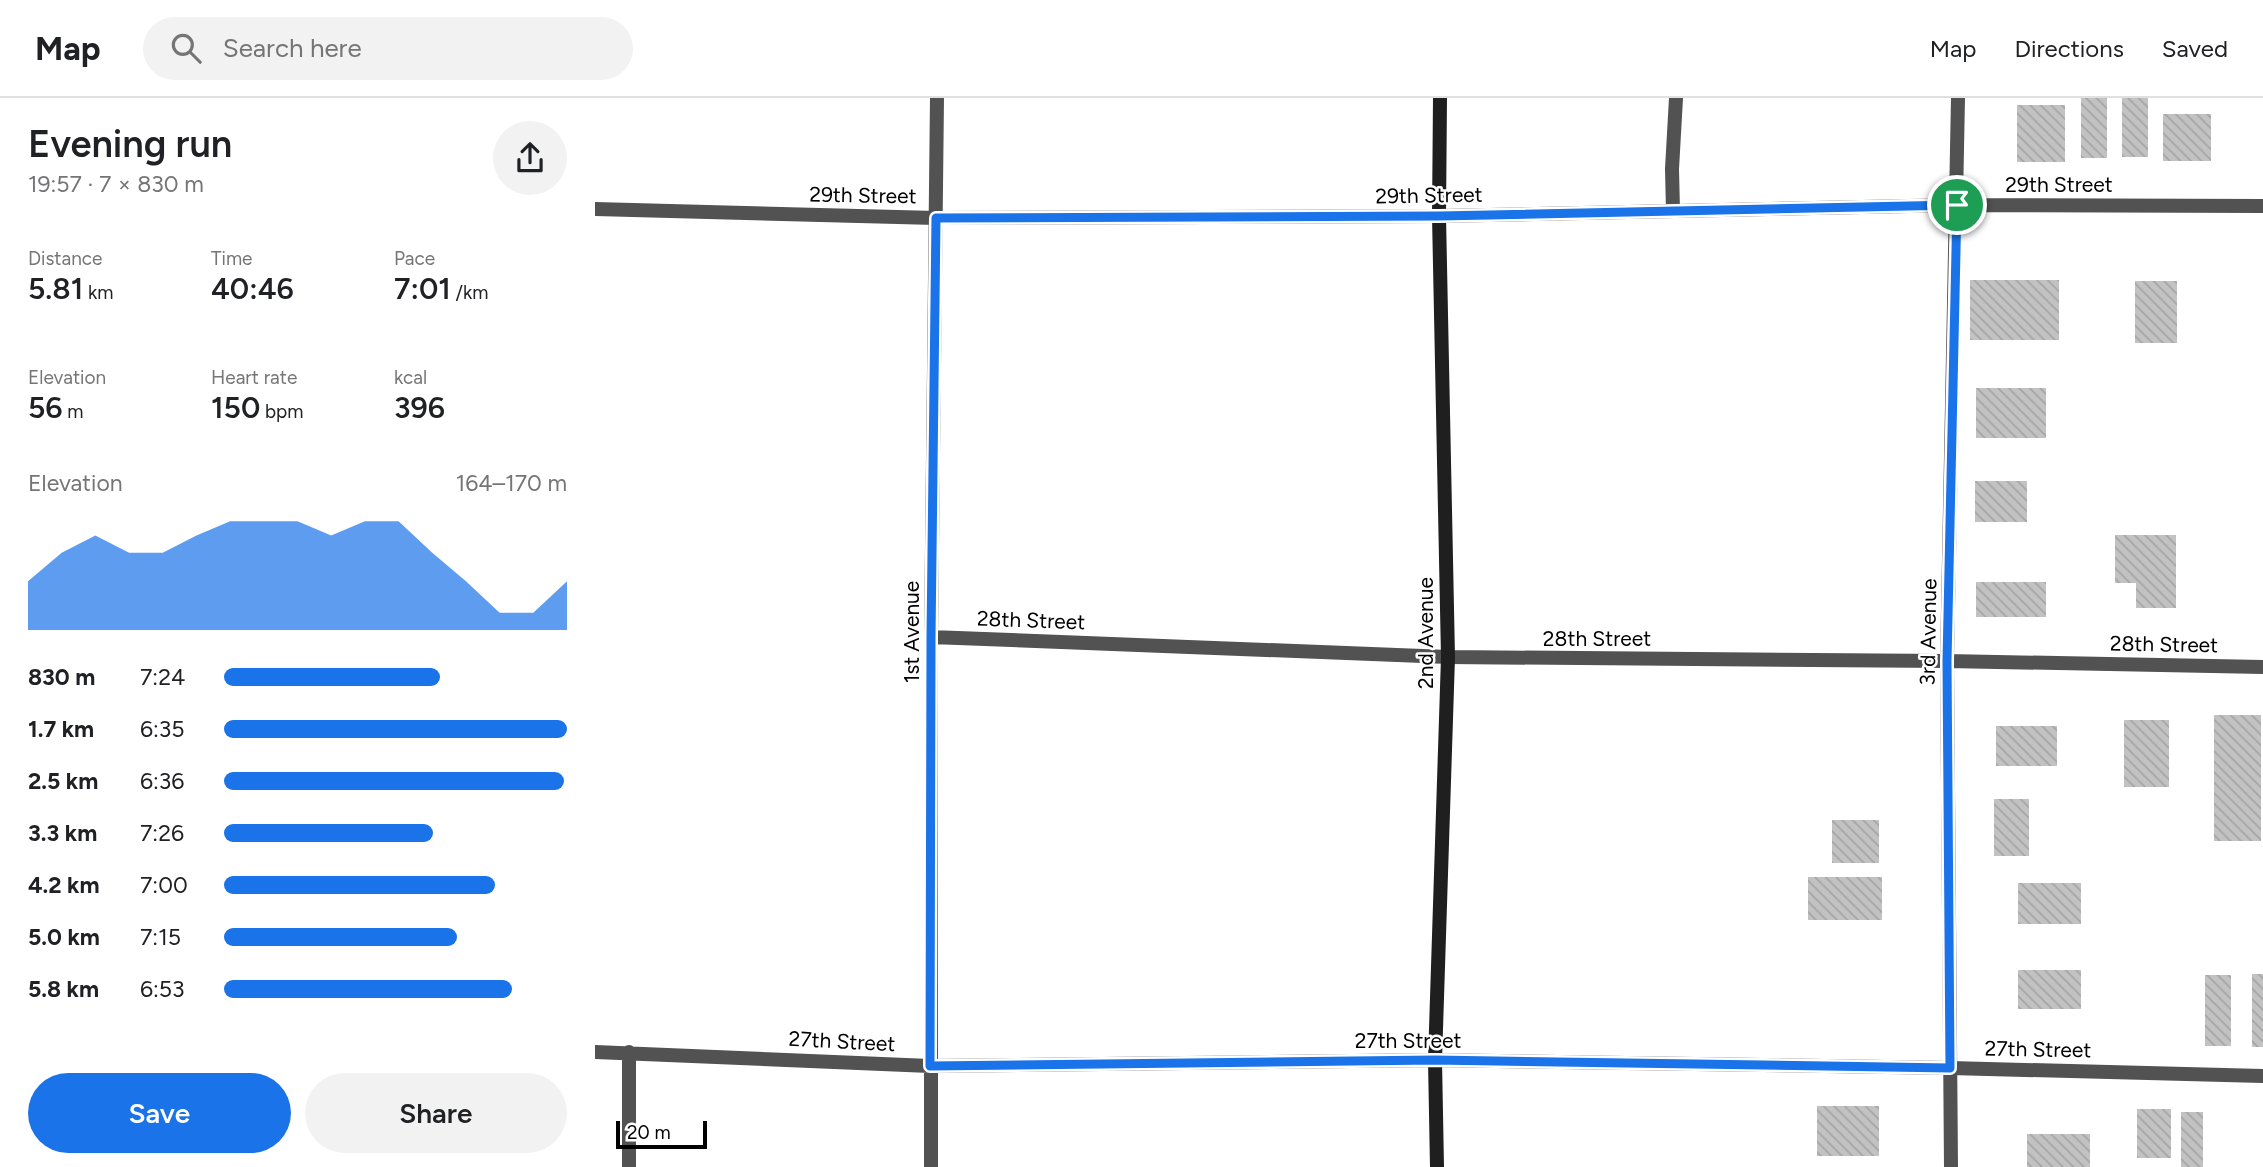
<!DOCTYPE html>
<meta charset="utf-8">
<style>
:root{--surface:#fff;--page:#f2f2f2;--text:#202124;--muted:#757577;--line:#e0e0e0;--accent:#1a73e8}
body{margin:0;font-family:Figtree,sans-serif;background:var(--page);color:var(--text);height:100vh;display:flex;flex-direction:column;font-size:26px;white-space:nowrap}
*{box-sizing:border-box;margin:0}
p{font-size:23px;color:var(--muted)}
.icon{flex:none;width:38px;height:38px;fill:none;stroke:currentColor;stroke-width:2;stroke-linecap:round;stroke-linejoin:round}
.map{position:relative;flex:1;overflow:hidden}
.details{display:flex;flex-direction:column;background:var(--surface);width:595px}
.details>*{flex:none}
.scale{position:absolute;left:21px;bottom:18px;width:91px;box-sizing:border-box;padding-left:7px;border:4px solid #000;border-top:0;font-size:19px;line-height:24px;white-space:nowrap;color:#000;-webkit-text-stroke:5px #fff;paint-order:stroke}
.pin{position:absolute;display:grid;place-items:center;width:60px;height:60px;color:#fff;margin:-30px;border:4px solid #fff;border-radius:50%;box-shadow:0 2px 7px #0007}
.round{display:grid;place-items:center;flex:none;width:74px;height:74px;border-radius:37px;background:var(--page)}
.overview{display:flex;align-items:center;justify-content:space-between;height:119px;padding:0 28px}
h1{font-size:38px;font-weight:600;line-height:52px}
.figures{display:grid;grid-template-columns:repeat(3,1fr);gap:10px;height:119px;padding:7px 28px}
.figures div{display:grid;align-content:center}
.figures b{font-size:30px;font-weight:600}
.figures small{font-size:19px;font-weight:400}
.figures p{font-size:19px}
.chart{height:196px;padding:14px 28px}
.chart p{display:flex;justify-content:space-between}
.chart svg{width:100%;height:126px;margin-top:7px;fill:var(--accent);opacity:.7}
.button{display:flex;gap:14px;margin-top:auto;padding:14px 28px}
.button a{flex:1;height:80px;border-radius:42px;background:var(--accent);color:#fff;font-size:28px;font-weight:600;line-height:80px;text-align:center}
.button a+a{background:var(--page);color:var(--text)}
ul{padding:0 28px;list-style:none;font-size:23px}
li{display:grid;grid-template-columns:112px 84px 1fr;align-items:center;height:52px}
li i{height:18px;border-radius:9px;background:var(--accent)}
header{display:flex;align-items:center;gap:42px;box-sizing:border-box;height:98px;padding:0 35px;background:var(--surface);border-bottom:2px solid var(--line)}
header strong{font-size:33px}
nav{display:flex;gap:38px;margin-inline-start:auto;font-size:24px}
.search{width:490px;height:63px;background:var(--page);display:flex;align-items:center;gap:18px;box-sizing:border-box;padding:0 24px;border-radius:38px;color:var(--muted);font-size:26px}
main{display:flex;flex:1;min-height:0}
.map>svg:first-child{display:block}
.building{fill:url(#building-back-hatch)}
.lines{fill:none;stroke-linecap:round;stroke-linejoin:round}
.service{stroke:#525252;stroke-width:14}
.minor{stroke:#525252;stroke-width:14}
.secondary{stroke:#1f1f1f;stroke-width:14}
.route-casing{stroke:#fff;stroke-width:14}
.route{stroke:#1a73e8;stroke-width:9}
.labels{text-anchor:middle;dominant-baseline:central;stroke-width:5;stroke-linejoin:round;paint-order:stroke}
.street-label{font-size:21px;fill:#000;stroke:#fff}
</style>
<header>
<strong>Map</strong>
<div class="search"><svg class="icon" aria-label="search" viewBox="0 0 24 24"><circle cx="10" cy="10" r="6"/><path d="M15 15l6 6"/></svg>Search here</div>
<nav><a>Map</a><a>Directions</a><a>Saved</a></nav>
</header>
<main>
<section class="details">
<div class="overview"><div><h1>Evening run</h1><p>19:57 · 7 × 830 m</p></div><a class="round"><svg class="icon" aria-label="share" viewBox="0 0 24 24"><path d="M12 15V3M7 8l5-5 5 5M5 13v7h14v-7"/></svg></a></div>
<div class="figures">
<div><p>Distance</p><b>5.81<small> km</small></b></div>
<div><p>Time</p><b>40:46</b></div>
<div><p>Pace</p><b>7:01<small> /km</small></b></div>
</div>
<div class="figures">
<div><p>Elevation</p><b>56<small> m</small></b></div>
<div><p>Heart rate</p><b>150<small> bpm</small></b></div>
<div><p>kcal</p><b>396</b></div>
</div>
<div class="chart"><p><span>Elevation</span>164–170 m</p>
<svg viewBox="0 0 160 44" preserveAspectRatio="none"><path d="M0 44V27L10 17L20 11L30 17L40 17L50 11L60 6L70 6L80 6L90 11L100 6L110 6L120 17L130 27L140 38L150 38L160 27V44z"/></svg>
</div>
<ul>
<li><b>830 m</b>7:24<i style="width:63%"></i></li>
<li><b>1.7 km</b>6:35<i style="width:100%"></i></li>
<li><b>2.5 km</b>6:36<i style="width:99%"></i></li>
<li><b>3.3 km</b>7:26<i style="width:61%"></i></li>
<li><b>4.2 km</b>7:00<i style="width:79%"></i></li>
<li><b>5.0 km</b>7:15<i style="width:68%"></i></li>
<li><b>5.8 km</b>6:53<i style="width:84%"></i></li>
</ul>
<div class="button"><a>Save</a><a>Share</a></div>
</section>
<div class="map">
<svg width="1668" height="1069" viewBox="0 0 1668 1069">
<defs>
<pattern id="building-back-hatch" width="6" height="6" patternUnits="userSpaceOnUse" patternTransform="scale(1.75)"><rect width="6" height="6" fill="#c2c2c2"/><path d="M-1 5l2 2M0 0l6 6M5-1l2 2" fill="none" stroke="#a5a5a5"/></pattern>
</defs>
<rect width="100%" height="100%" fill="#fff"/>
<path class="building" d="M1486,0H1512V60H1486Z
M1527,0H1553V59H1527Z
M1422,7H1470V64H1422Z
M1568,16H1616V63H1568Z
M1375,182H1464V242H1375Z
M1540,183H1582V245H1540Z
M1381,290H1451V340H1381Z
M1380,383H1432V424H1380Z
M1520,437H1581V510H1541V485H1520Z
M1381,484H1451V519H1381Z
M1619,617H1666V743H1619Z
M1529,622H1574V689H1529Z
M1401,628H1462V668H1401Z
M1399,701H1434V758H1399Z
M1237,722H1284V765H1237Z
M1213,779H1287V822H1213Z
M1423,785H1486V826H1423Z
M1423,872H1486V911H1423Z
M1657,876H1668V949H1657Z
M1610,877H1636V948H1610Z
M1222,1008H1284V1058H1222Z
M1542,1011H1576V1060H1542Z
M1586,1014H1608V1069H1586Z
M1432,1036H1495V1069H1432Z"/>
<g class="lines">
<path class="service" d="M1078,113L1077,71L1081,0"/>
<path class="minor" d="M0,111L341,120L844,118L1362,107L1668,108
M336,539L853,559L1352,563L1668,569
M0,954L335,968L840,962L1355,970L1668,978
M34,1069V954
M336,1069V539L342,0
M1356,1069L1352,563L1363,0"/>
<path class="secondary" d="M842,1069L840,962L853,559L844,118L845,0"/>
</g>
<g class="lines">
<defs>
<path id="route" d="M1362,107L1352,563L1355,970L840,962L335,968L336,539L341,120L844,118Z"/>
</defs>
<use href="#route" class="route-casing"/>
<use href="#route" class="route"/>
</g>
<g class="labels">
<g class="street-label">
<text x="1464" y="86">29th Street</text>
<text transform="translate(268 97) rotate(1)">29th Street</text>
<text transform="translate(834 97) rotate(-1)">29th Street</text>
<text transform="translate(436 522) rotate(2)">28th Street</text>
<text transform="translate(316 534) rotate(-90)">1st Avenue</text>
<text transform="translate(1333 534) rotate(-89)">3rd Avenue</text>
<text transform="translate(830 535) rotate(-90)">2nd Avenue</text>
<text x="1002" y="540">28th Street</text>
<text transform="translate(1569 546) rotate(1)">28th Street</text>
<text x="813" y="942">27th Street</text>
<text transform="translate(247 943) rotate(3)">27th Street</text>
<text transform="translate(1443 951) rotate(1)">27th Street</text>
</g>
</g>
</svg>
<div class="scale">20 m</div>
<div class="pin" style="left:1362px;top:107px;background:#1e9e55"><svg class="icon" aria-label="arrive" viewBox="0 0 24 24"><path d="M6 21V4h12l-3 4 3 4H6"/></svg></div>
</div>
</main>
